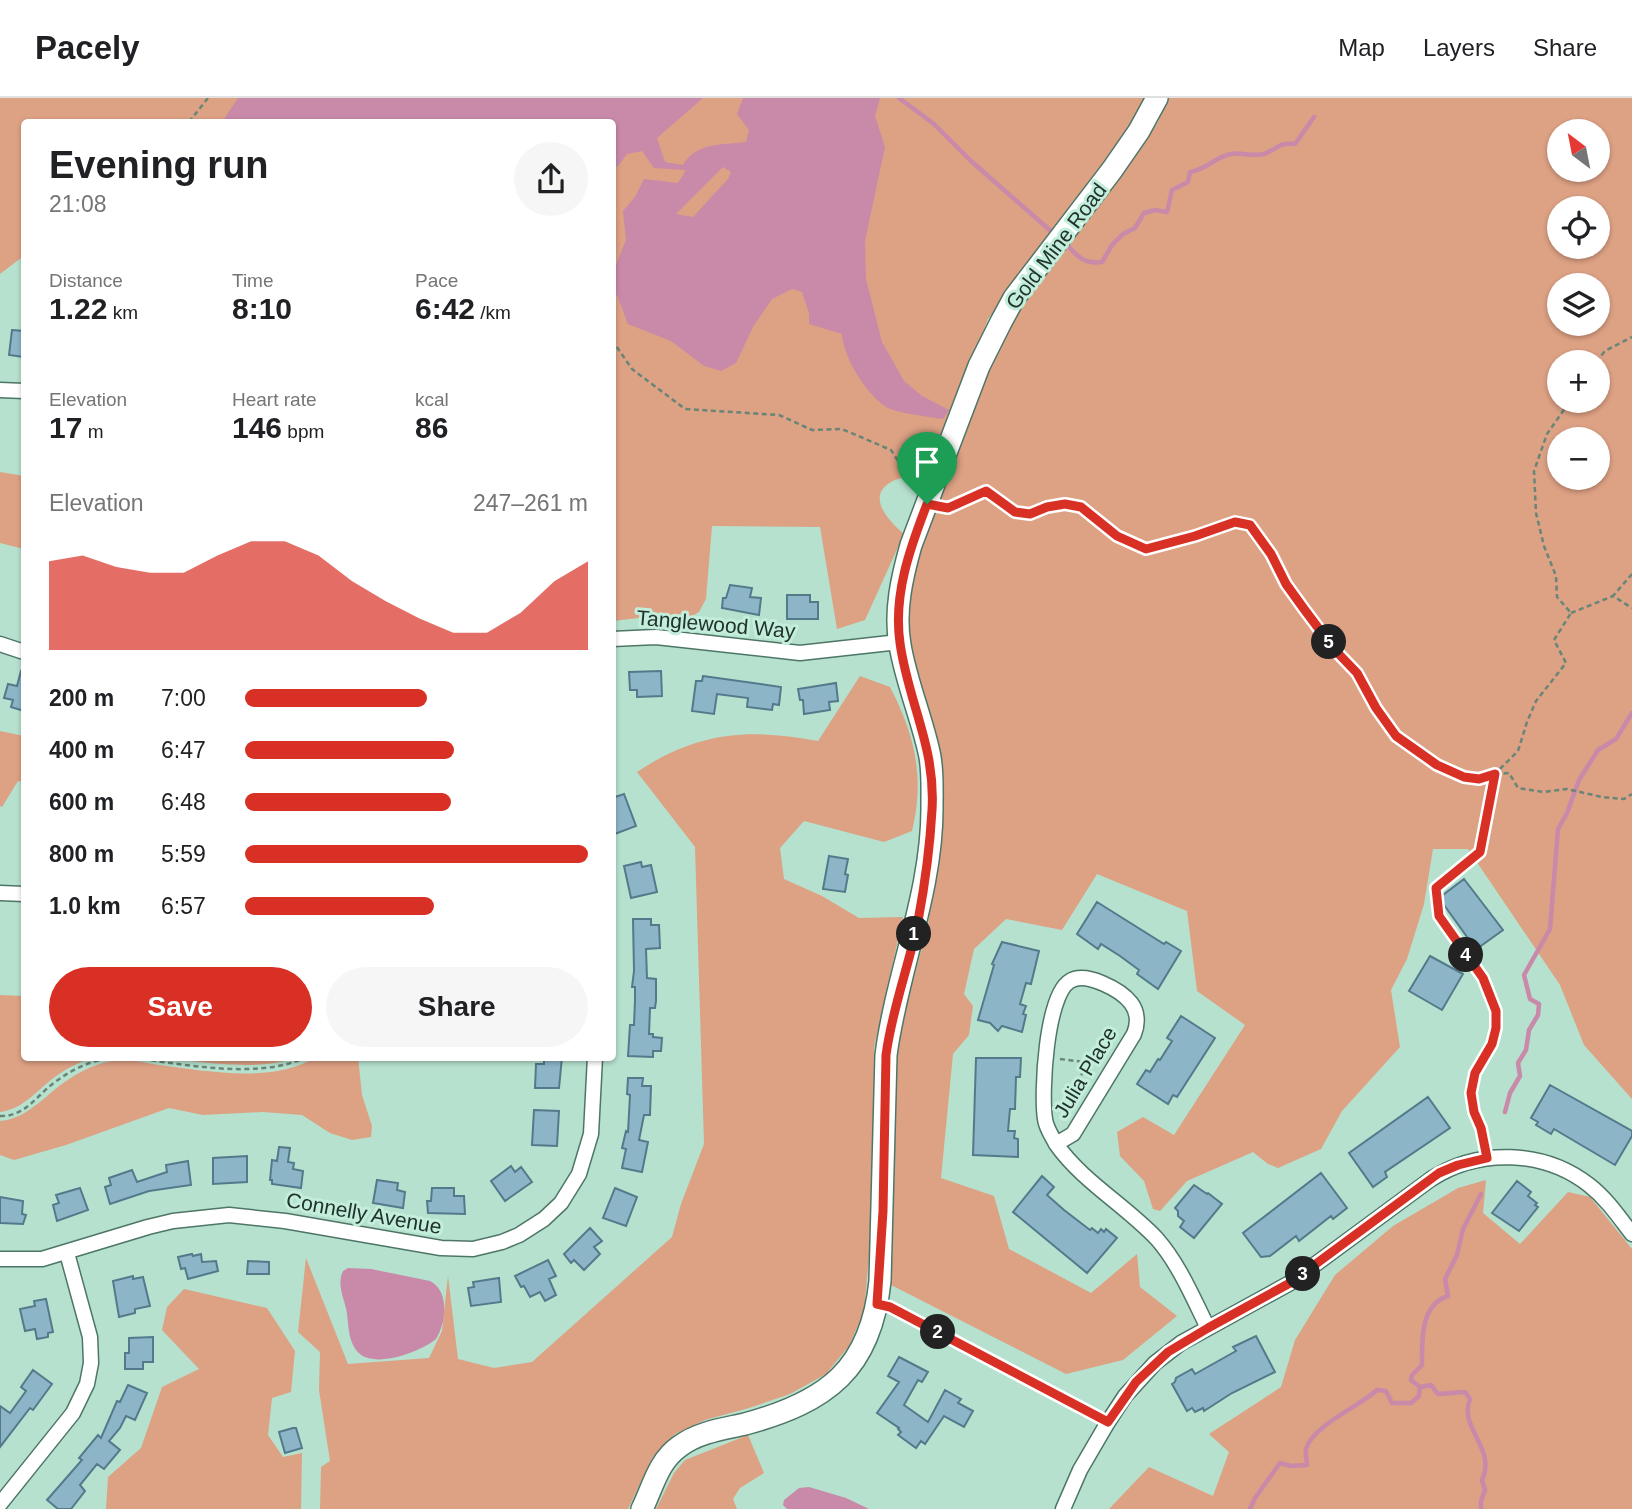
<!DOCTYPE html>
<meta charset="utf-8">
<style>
:root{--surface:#fff;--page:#f6f6f6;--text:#202124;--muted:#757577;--line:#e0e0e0;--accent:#d93025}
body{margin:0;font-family:Helvetica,sans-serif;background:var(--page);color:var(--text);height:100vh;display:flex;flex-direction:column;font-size:26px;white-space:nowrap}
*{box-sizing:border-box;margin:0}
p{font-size:23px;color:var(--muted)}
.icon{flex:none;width:38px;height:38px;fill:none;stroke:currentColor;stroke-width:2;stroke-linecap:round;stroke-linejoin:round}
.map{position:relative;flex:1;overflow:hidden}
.panel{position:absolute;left:21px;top:21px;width:595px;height:942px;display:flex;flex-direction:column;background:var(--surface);border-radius:7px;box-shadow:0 2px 5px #0004}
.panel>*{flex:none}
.needle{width:46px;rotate:328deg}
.controls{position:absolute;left:1547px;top:21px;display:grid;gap:14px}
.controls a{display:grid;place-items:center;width:63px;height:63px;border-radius:50%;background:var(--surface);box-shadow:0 2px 5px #0004;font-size:35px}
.pin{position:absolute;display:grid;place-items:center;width:60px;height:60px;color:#fff;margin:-72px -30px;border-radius:50% 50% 50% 0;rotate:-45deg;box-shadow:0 0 7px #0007}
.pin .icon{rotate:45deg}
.km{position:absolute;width:35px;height:35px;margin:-18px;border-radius:50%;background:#222;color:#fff;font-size:19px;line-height:35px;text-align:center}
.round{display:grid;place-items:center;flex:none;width:74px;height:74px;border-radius:37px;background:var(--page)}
.summary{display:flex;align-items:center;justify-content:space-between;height:119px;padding:0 28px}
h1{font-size:38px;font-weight:700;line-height:52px}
.figures{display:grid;grid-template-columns:repeat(3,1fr);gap:10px;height:119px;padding:7px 28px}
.figures div{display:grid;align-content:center}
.figures b{font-size:30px;font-weight:700}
.figures small{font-size:19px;font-weight:400}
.figures p{font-size:19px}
.chart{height:196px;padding:14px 28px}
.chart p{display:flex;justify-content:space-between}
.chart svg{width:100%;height:126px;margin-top:7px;fill:var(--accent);opacity:.7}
.button{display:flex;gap:14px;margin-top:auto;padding:14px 28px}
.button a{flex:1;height:80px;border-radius:42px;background:var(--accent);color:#fff;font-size:28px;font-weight:700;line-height:80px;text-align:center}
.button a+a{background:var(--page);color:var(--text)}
ul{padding:0 28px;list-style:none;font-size:23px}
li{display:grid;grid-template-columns:112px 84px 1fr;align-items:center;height:52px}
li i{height:18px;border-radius:9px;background:var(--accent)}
header{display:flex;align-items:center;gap:42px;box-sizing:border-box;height:98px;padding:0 35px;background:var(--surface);border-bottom:2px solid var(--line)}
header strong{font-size:33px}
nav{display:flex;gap:38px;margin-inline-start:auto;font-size:24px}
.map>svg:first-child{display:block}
.green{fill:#dda184;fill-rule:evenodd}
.water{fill:#c989a9;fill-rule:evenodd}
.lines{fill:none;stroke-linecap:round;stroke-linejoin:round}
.stream{stroke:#c989a9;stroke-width:4.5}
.building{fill:#8cb5c8;stroke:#537a8b;stroke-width:2}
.lane-casing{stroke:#4e7666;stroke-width:10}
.street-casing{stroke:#4e7666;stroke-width:17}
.secondary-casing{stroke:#4e7666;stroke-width:24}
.path{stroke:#688578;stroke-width:2.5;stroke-dasharray:5 3.5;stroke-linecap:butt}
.lane{stroke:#fff;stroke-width:7}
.street{stroke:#fff;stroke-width:14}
.secondary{stroke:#fff;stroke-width:21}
.route-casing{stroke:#fff;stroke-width:14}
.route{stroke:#d93025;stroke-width:9}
.labels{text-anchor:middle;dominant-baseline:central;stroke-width:6;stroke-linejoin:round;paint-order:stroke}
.street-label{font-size:21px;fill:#22332c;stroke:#c2eedb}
</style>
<header>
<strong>Pacely</strong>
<nav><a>Map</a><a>Layers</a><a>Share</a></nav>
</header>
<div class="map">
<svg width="1632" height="1411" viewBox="0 0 1632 1411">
<rect width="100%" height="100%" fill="#b6e1ce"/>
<path class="green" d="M0,0H1151L1143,17L988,221L929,375C917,380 903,377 891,384C865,399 890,424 904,436L865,522L837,531L820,429L712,428L706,501L699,514L689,520L655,518L613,523L612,24H24V161L21,160L0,176Z
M1169,0H1632V1001L1584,947L1560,887L1468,751H1433L1424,806L1407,861L1391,892L1400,949L1342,1013L1321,1051L1278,1070L1268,1066L1253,1054L1187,1083L1160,1113L1153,1111L1144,1083L1120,1058L1117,1034L1143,1019L1174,1037L1245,927L1197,893L1187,813L1097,776L1062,832L1006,821L974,851L964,896L973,908L969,937L953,956L941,1080L994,1098L1009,1151L1091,1195L1137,1156L1140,1189L1177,1218L1123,1262L1066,1276L891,1187L893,1138L892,957L928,829L937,720L907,545L910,484L917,451L983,274L1022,205L1157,26ZM1559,33H1598V72H1559ZM1559,110H1598V149H1559ZM1559,187H1598V226H1559ZM1559,264H1598V303H1559ZM1559,341H1598V380H1559Z
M0,374L24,378V451L0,445Z
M860,578L890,589C915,637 925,680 912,733L884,744L804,723L780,750L784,781L822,798L859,820L903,819L874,950L873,1113L864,1214L849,1248L826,1276L790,1296L749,1310L705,1322L675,1336L652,1360L628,1411H320L321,1369L330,1363L319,1292L320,1254L298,1234L306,1160L348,1266L429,1260L442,1233L448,1178L458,1261L494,1270L532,1264L672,1139L681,1106L704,1046L695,749L637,674C698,634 747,630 818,643Z
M0,633L24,638V684L18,683L2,709L0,708Z
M0,897L24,898V959H93C81,964 69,969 59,976C38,990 25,1011 0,1014Z
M162,959H296C264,974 197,964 162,959Z
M316,959H358L362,997L372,1028L371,1039L352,1042L330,1035L302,1017L263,1014L203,1017L169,1010L66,1047L14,1062L0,1057V1023C20,1021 31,1011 46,999C66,981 93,963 121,962C134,962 147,965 159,967C207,973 273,986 316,959Z
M1486,1082L1483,1115L1520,1146L1568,1094L1590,1099L1632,1151V1411H1109L1149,1369L1213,1398L1229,1354L1209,1336L1281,1289L1295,1242L1335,1177L1393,1128L1458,1090Z
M184,1191L267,1210L295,1253L291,1294L272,1300L268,1337L283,1359L302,1355L301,1411H106L108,1379L141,1350L162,1289L199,1271L162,1232L167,1209Z
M748,1337L764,1375L740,1390L733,1401L737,1411H656L674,1375L685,1362Z"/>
<path class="water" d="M238,0H703L657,40L665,64L683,67C696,44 723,47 746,44L749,32L737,16L743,0H880L875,18L885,49L865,143L866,181L882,244L904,283L922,298L949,312L943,321C930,319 898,315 888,310C867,298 843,259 842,236L809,226V215L802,194L792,191L772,201L753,229L736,265L721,273L704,268L671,243L628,226L617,197L612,199L613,174L626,142L623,113L635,99L644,81L678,85L686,72L654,70L642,53L627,56L619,67L613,71L612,24H222ZM723,69L731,74L728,81L693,119L676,116Z
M348,1170L371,1171L430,1183C450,1193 446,1225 436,1241C420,1254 371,1273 356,1252C347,1240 349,1224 346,1210C343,1198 337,1185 343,1173Z
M809,1389L846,1400L869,1411H787L783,1407L784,1402L799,1390Z"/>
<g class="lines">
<path class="stream" d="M899,0L934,26L971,63L1052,134
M1069,149C1080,161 1086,166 1102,164L1112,147L1123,136L1135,130L1144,115L1155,112L1167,114L1172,92L1188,84L1190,74C1206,72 1215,59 1231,56C1241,54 1253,59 1264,56C1278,51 1278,44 1295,46L1314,19
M1505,1014L1510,995L1520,978L1518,965L1526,952L1529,932L1538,917L1539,906L1530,901L1524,877L1550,831L1558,731L1567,715L1579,682L1598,652L1616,641L1632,615
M1420,1289L1431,1287L1438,1296L1465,1294L1470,1301C1458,1330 1497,1350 1482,1382L1485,1392L1481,1403V1411
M1250,1411L1255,1400L1280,1365L1291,1368L1307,1367C1307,1362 1305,1356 1306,1351C1312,1328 1360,1308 1377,1292L1386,1293L1392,1305H1411L1419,1298L1420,1289L1411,1282L1412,1277L1422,1267C1422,1242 1420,1207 1448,1198L1445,1181L1457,1157L1463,1131L1481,1096"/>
</g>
<path class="building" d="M12,232L24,233V259L9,257Z
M730,487L752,490L750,499L761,500L759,517L722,510L723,500H726Z
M787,497H810V504H818V521H787Z
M21,573L24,574V613L11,609L13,602L4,600L8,586L17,588Z
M661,573L662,598L637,599V592H630L629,574Z
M703,578L781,589L779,607L773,606L772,612L747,609L748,600L717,596L714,616L692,613L696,583H702Z
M836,585L838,603L829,604L830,612L804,616L803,602H800L798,591Z
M624,696L636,728L612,737V700Z
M829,758L848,761L845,776L848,777L845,794L823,791Z
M641,764L642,769L651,767L657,794L631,800L624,768Z
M1464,781L1503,832L1478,850L1470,843L1439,800Z
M1097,804L1164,846L1166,844L1181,853L1158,891L1137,876L1139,872L1120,858L1101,846L1098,851L1077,836Z
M633,821H651V827H659L660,850L646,851L647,880L656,881V903L655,910H650L649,936H653V939L662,940L661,953H653V959L628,958L630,927H634L635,902V889H632L634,873Z
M1002,844L1039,853L1031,886L1026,885L1020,906L1026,908L1023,916L1026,917L1022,934L1002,928L998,933L990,925L978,922L994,867L992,866Z
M1430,858L1463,876L1442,912L1409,893Z
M1181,918L1215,940L1177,999L1173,997L1168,1006L1137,986L1146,972L1150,974L1158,961L1160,962L1172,943L1167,940Z
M544,959H562L559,990H535L536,966H544Z
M976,960H1021L1020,979H1016L1015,1011H1010L1008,1033H1015L1014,1040L1018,1041V1059L973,1057Z
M628,980H643L642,988H651L650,1017H644L639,1042L648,1044L642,1074L622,1070L626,1051L622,1050L626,1033L628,1034L630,997L627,996Z
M1550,987L1632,1033V1038L1615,1067L1554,1031L1551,1036L1536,1027L1538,1024L1531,1020Z
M1428,999L1450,1030L1385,1074L1387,1079L1373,1089L1349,1055Z
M534,1012L559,1013L557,1048L532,1047Z
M279,1049L290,1050L288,1064L294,1065L293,1071L303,1073L301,1090L272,1086V1082H270L272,1062L277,1063Z
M247,1058V1084L213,1086V1060Z
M188,1063L191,1087L149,1093L110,1106L105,1089L111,1087L109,1080L132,1072L137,1084L167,1074L166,1067Z
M511,1068L515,1074L521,1069L532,1084L505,1103L491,1083Z
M1321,1075L1347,1110L1333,1121L1331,1118L1299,1143L1296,1138L1270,1158L1261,1159L1243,1135Z
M1042,1078L1054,1089L1047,1097L1064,1112L1090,1132L1092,1130L1098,1135L1101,1131L1104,1134L1106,1131L1117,1140L1087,1175L1013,1114Z
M377,1082L398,1085L397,1092L405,1094L403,1110L373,1105Z
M1517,1083L1531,1094L1528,1098L1537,1105L1535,1107L1538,1109L1519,1133L1492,1115Z
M1194,1087L1207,1096L1208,1095L1222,1106L1194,1140L1180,1129L1184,1123L1178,1118V1113L1175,1110Z
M80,1090L88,1112L57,1123L53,1107L59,1105L56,1097Z
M432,1090H454V1098H464L465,1116L428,1115L427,1103H431Z
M615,1090L637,1099L626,1128L603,1120Z
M0,1099L23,1103L22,1116L26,1117L23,1126L0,1125Z
M590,1130L602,1143L594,1149L600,1156L584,1172L574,1162L571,1165L564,1156Z
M192,1156L193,1158L201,1156L202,1164L216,1163L218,1173L188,1181L185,1170L181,1171L178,1159Z
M548,1162L556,1178L549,1181L556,1197L545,1203L540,1194L530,1199L524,1188L521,1189L515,1178Z
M248,1163L269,1164V1176H247Z
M133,1178V1181L143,1179L150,1208L135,1211V1215L119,1219L113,1183Z
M499,1180L501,1204L471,1208L468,1190L474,1189L473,1184Z
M46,1201L53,1234L48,1235V1239L37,1241L35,1231L25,1233L20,1211L35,1208L34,1203Z
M1256,1238L1275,1274L1232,1295L1204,1313L1203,1310L1195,1314L1192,1310L1187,1313L1172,1286L1175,1284L1176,1280L1192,1271L1195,1276L1236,1253L1233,1249Z
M153,1239V1264H143V1271H125V1255H129V1240Z
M899,1259L928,1274L922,1284L918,1282L904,1307L928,1324L945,1292L961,1301L958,1305L973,1313L964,1329L944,1318L925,1346L921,1343L916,1350L898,1337L901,1334L898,1331L899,1330L877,1315L899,1284L888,1278Z
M33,1272L52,1286L33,1312L30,1310L0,1349V1308L10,1315L26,1293L21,1289Z
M128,1287L147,1295L135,1322L126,1318L120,1330L109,1343L120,1352L104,1371L97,1366L80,1387L85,1393L71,1411H58L47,1402L82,1362L79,1360L98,1337L101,1340L117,1303L120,1304Z
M293,1330H296L302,1350L285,1355L279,1334Z"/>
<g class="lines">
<defs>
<path id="lane" d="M1439,819L1484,880L1496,913V930L1492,946L1475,975L1471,995L1474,1014L1481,1029L1487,1060"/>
<path id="street" d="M0,292L24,293
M612,541L656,539L800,555L899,544
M0,546L24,554
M0,795L24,796
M1056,1046C1052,1038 1046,1030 1045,1021C1041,995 1046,897 1070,883C1086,873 1121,892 1131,905C1138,914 1138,926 1134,936L1073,1036L1056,1046C1083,1084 1125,1107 1157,1141C1179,1166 1193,1200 1208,1230
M0,1161H42L148,1129L173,1123L229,1117L285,1123L441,1150L473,1151L502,1144L519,1137L544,1121L561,1105L579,1076L591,1036L595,959
M0,1406L73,1315L87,1286L91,1265L90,1239L67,1155
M1063,1411L1080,1372L1108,1324L1125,1298L1155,1265L1181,1245L1290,1185L1431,1081C1479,1050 1544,1052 1589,1087C1607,1101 1619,1119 1632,1136"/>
<path id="secondary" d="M642,1411C653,1389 658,1363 680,1348C699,1334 723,1331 745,1326C827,1304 871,1271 880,1183L886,957C897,873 933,793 932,707C932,690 933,670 929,654C921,618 906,583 900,547C894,513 902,479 911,447L979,268L1001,224L1014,200L1112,72L1139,33L1157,0"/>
</defs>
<use href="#lane" class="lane-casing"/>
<use href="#street" class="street-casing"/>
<use href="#secondary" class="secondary-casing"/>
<path class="path" d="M189,24L208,0
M612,242L632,271L685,311L779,317L812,332L842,331L891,352L915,389
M1596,264L1605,253L1632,239
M944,409L948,410L986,393L1015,414L1030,416L1047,409L1065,406L1081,409L1117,438L1146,451L1195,438L1235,424L1250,427L1271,456L1286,486L1304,511L1317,526L1334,551L1357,575L1376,610L1396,638L1437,667L1464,679L1479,681L1495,676L1509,675L1518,690L1543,694L1567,691L1602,699L1624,701L1632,696
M1632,476L1613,498L1632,510
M1571,515L1613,498
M1438,808L1436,790L1480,754L1495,676L1518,653L1527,624L1536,603L1566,565L1554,542L1571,515L1557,499L1556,478L1544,448L1536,415L1534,373L1547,336L1570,303
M126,959C180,965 256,983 307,959
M1060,961L1084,964L1088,955
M1082,994L1080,986L1084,964
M0,1018C25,1019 37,997 55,984C74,970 94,961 117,959
M894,1211L1096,1317"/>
<use href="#lane" class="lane"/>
<use href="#street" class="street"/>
<use href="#secondary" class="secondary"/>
</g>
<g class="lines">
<defs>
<path id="route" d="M986,393L1015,414L1030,416L1047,409L1065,406L1081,409L1117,438L1146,451L1195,438L1235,424L1250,427L1271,456L1286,486L1304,511L1334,551L1357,575L1376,610L1396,638L1437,667L1464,679L1479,681L1495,676L1480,754L1436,790L1439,818L1483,880L1496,913V930L1492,946L1475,975L1471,995L1474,1014L1481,1030L1487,1060L1458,1067L1439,1075L1290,1185L1208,1230L1168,1254L1136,1284L1108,1324L890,1209L877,1206L883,1113L886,957C892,911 909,868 918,823C925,786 930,748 932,712C936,649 908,604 900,545C893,497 910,450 927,406L948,410Z"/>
</defs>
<use href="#route" class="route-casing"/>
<use href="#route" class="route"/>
</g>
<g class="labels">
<g class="street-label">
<text transform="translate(1056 148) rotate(-53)">Gold Mine Road</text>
<text transform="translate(716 526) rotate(5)">Tanglewood Way</text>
<text transform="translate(1085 974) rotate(-59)">Julia Place</text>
<text transform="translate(364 1115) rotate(10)">Connelly Avenue</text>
</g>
</g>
</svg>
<div class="controls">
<a><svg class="needle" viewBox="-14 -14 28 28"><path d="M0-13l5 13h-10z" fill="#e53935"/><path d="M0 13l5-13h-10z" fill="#757577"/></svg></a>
<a><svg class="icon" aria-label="locate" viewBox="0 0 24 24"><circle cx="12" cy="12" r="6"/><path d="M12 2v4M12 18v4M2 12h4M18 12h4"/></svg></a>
<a><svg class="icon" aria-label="layers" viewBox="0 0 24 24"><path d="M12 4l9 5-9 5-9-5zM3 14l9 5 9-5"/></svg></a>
<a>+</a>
<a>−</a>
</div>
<div class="pin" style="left:927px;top:406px;background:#1e9e55"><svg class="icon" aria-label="arrive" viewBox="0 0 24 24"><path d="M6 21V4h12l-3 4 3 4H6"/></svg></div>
<b class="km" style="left:914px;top:836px">1</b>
<b class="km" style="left:938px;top:1234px">2</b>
<b class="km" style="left:1303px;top:1176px">3</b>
<b class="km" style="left:1466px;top:857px">4</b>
<b class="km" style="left:1329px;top:544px">5</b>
<section class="panel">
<div class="summary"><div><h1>Evening run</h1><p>21:08</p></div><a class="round"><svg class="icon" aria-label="share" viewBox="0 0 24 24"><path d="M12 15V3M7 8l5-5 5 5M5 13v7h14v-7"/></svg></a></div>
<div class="figures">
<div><p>Distance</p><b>1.22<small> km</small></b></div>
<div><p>Time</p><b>8:10</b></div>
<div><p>Pace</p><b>6:42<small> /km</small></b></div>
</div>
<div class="figures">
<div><p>Elevation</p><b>17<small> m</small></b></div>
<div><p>Heart rate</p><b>146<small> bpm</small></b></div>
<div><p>kcal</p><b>86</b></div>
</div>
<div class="chart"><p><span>Elevation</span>247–261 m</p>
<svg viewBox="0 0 160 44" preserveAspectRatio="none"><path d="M0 44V13L10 11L20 15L30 17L40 17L50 11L60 6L70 6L80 11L90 20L100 27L110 33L120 38L130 38L140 31L150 20L160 13V44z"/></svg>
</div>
<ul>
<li><b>200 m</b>7:00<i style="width:53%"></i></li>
<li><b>400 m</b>6:47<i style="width:61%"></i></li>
<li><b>600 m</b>6:48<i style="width:60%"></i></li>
<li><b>800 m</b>5:59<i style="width:100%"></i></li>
<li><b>1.0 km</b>6:57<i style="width:55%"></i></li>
</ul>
<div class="button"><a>Save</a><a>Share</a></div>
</section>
</div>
